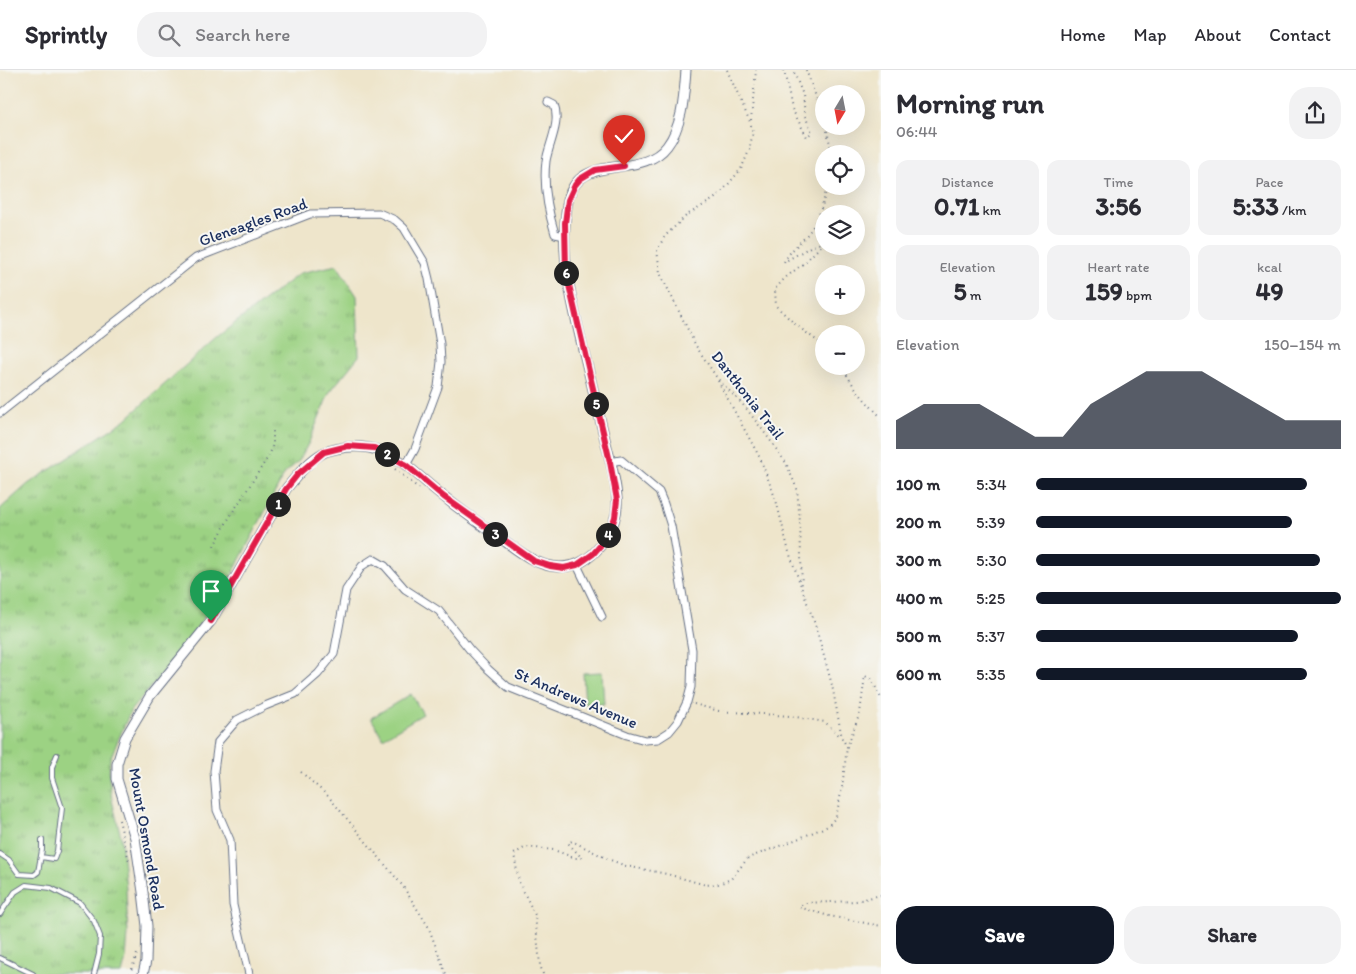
<!DOCTYPE html>
<meta charset="utf-8">
<style>
:root{--surface:#fff;--page:#f2f2f3;--text:#2b2b33;--muted:#7c7c81;--line:#e1e1e2;--accent:#111827}
body{margin:0;font-family:Itim,sans-serif;background:var(--page);color:var(--text);height:100vh;display:flex;flex-direction:column;font-size:19px;white-space:nowrap}
*{box-sizing:border-box;margin:0}
p{font-size:16px;color:var(--muted)}
.icon{flex:none;width:28px;height:28px;fill:none;stroke:currentColor;stroke-width:2;stroke-linecap:round;stroke-linejoin:round}
.map{position:relative;flex:1;overflow:hidden}
.sheet{display:flex;flex-direction:column;background:var(--surface);width:475px}
.sheet>*{flex:none}
.needle{width:32px;rotate:190deg}
.tools{position:absolute;left:815px;top:15px;display:grid;gap:10px}
.tools a{display:grid;place-items:center;width:50px;height:50px;border-radius:50%;background:var(--surface);box-shadow:0 5px 20px #0002;font-size:25px}
.pin{position:absolute;display:grid;place-items:center;width:42px;height:42px;color:#fff;margin:-51px -21px;border-radius:50% 50% 50% 0;rotate:-45deg;box-shadow:0 0 5px #0007}
.pin .icon{rotate:45deg}
.km{position:absolute;width:25px;height:25px;margin:-12px;border-radius:50%;background:#222;color:#fff;font-size:14px;line-height:25px;text-align:center}
.round{display:grid;place-items:center;flex:none;width:52px;height:52px;border-radius:20px;background:var(--page)}
.overview{display:flex;align-items:center;justify-content:space-between;height:85px;padding:0 15px}
h1{font-size:28px;font-weight:700;line-height:38px}
.figures{display:grid;grid-template-columns:repeat(3,1fr);gap:8px;height:85px;padding:5px 15px}
.figures div{display:grid;align-content:center;border-radius:12px;background:var(--page);text-align:center}
.figures b{font-size:25px;font-weight:700}
.figures small{font-size:14px;font-weight:400}
.figures p{font-size:14px}
.chart{height:140px;padding:10px 15px}
.chart p{display:flex;justify-content:space-between}
.chart svg{width:100%;height:90px;margin-top:5px;fill:var(--accent);opacity:.7}
.action{display:flex;gap:10px;margin-top:auto;padding:10px 15px}
.action a{flex:1;height:58px;border-radius:20px;background:var(--accent);color:#fff;font-size:20px;font-weight:700;line-height:58px;text-align:center}
.action a+a{background:var(--page);color:var(--text)}
ul{padding:0 15px;list-style:none;font-size:16px}
li{display:grid;grid-template-columns:80px 60px 1fr;align-items:center;height:38px}
li i{height:12px;border-radius:6px;background:var(--accent)}
header{display:flex;align-items:center;gap:30px;box-sizing:border-box;height:70px;padding:0 25px;background:var(--surface);border-bottom:1px solid var(--line)}
header strong{font-size:24px}
nav{display:flex;gap:28px;margin-inline-start:auto;font-size:18px}
.search{width:350px;height:45px;background:var(--page);display:flex;align-items:center;gap:12px;box-sizing:border-box;padding:0 18px;border-radius:20px;color:var(--muted);font-size:19px}
main{display:flex;flex:1;min-height:0}
.map>svg:first-child{display:block}
.grass{fill:url(#grass-tufts);stroke:#5c8070}
.garden{fill:#9cd283;stroke:#5c8070}
.lines{fill:none;stroke-linecap:round;stroke-linejoin:round}
.service-casing{stroke:#656f84;stroke-width:6}
.minor-casing{stroke:#656f84;stroke-width:9}
.tertiary-casing{stroke:#656f84;stroke-width:11}
.path{stroke:#656f84;stroke-width:2;stroke-dasharray:1 4;stroke-linecap:butt}
.service{stroke:#fff;stroke-width:4}
.minor{stroke:#fff;stroke-width:7}
.tertiary{stroke:#fff;stroke-width:9}
.route-casing{stroke:#fff;stroke-width:10}
.route{stroke:#e11d48;stroke-width:6}
.labels{text-anchor:middle;dominant-baseline:central;stroke-width:4;stroke-linejoin:round;paint-order:stroke}
.street-label{font-size:16px;fill:#1b2f5e;stroke:#f6f6f2}
</style>
<header>
<strong>Sprintly</strong>
<div class="search"><svg class="icon" aria-label="search" viewBox="0 0 24 24"><circle cx="10" cy="10" r="6"/><path d="M15 15l6 6"/></svg>Search here</div>
<nav><a>Home</a><a>Map</a><a>About</a><a>Contact</a></nav>
</header>
<main>
<div class="map">
<svg width="881" height="904" viewBox="0 0 881 904">
<defs>
<pattern id="grass-tufts" width="24" height="20" patternUnits="userSpaceOnUse" patternTransform="scale(1.25)"><rect width="24" height="20" fill="#9cd283"/><path d="M3 7l-1-3M5 7V3M7 7l1-3M15 17l-1-3M17 17v-4M19 17l1-3" fill="none" stroke="#7eab6e"/></pattern>
</defs>
<rect width="100%" height="100%" fill="#f6f6f2"/>
<filter id="ink" filterUnits="userSpaceOnUse"><feTurbulence type="fractalNoise" baseFrequency=".02" numOctaves="2"/><feDisplacementMap in="SourceGraphic" scale="10" xChannelSelector="R" yChannelSelector="G"/><feConvolveMatrix kernelMatrix="1 2 1 2 8 2 1 2 1" color-interpolation-filters="sRGB"/></filter>
<filter id="wash" filterUnits="userSpaceOnUse"><feTurbulence type="fractalNoise" baseFrequency=".0096" numOctaves="4" result="noise"/><feDisplacementMap in="SourceGraphic" scale="20" xChannelSelector="R" yChannelSelector="G"/><feGaussianBlur stdDeviation="1.12" result="paint"/><feColorMatrix in="noise" values="0 0 0 0 0 0 0 0 0 0 0 0 0 0 0 0 0 1.4 0 .05"/><feComposite in="paint" operator="in"/></filter>
<g filter="url(#wash)">
<rect width="100%" height="100%" fill="#eee5cb"/>
<path class="grass" d="M337,195L357,226L359,286L329,323L309,372L299,391L285,403L226,516L177,586L131,640L110,689L109,708L112,730L121,767L126,819L128,864L126,888L122,904H0V439L28,414L125,350L217,267L300,203Z"/>
<path class="garden" d="M602,602L604,634H585L583,603Z
M411,624L423,644L383,668L371,648Z"/>
</g>
<g filter="url(#ink)">
<g class="lines">
<defs>
<path id="service" d="M0,784L9,790L19,804L34,805L38,802L42,780V770
M41,787L54,789L57,781L62,738L52,708V697L57,685
M0,844L15,822L26,815L51,818L80,833L94,851L100,866L99,884L94,904
M0,888L33,904"/>
<path id="minor" d="M548,32L554,35C561,53 549,73 546,91C543,115 548,141 555,164L565,166
M0,343L196,188L310,144L379,143L395,150L404,158L425,193L429,209L440,274L441,292L438,317L415,379L406,395
M577,495L602,547
M249,904L233,835L230,770L217,740L214,701L218,672L237,650L265,636L295,624L318,604L334,584L346,520L362,496L373,489L385,496L405,519L439,541L470,580L488,599L508,617L627,665L645,670L658,669L669,662L678,651L687,632L691,617L692,580L671,456L664,434L659,422L621,390L610,392"/>
<path id="tertiary" d="M143,904L146,891L147,856L143,822L135,768L117,709V694L125,668L150,626L211,551L286,419C297,406 308,391 323,383C327,381 332,380 336,379C362,373 385,379 406,395C419,405 430,416 442,425C462,442 485,457 506,472C525,486 545,501 569,496C597,491 619,456 617,429C616,406 608,383 603,361C596,333 590,306 583,279C572,232 559,184 567,136C575,78 640,112 667,76C683,55 684,25 686,0"/>
</defs>
<use href="#service" class="service-casing"/>
<use href="#minor" class="minor-casing"/>
<use href="#tertiary" class="tertiary-casing"/>
<path class="path" d="M727,0L750,52L753,62L749,81L741,99L726,117L714,129L687,145L665,166L657,180L660,203L696,276L717,308L746,338L770,370L786,393L797,419L800,452L802,519L815,554L832,615L842,668L847,677
M784,0L792,39L807,67L812,62L805,46L803,25L793,0
M806,0L824,48
M751,50L756,0
M826,56L832,84
M824,172L810,177L784,192C789,182 797,176 805,167C818,153 823,135 827,116
M824,173L804,193L785,208L775,219L776,236L796,255L824,276
M842,296C852,316 865,331 881,347
M718,311L760,388L776,430L789,482L801,516
M395,399L422,421
M214,476L229,448L270,384L273,374V358
M694,634L719,641L790,646L825,652L841,667
M301,702L328,726L402,815L428,856L446,904
M119,750L129,791
M881,825L856,831L804,833L799,837L829,846L881,856
M130,904L137,884
M543,904L540,895L535,845L519,812L514,784L526,777L554,780L575,788H582L568,773L572,771L608,789L626,796L667,804L706,815L719,814L731,809L748,788L790,772L828,756L836,747L842,718L847,677L860,643L865,606L872,610L881,628"/>
<use href="#service" class="service"/>
<use href="#minor" class="minor"/>
<use href="#tertiary" class="tertiary"/>
</g>
</g>
<g class="lines" filter="url(#ink)">
<defs>
<path id="route" d="M211,551L286,419L298,404L324,382L348,376L374,378L389,385L406,395L444,427L534,491L550,496L564,498L577,495L593,484L606,469L610,461L615,447L617,430L610,392L566,202L565,153L568,130L575,115L580,109L595,100L624,96"/>
</defs>
<use href="#route" class="route-casing"/>
<use href="#route" class="route"/>
</g>
<g class="labels">
<g class="street-label">
<text transform="translate(253 152) rotate(-20)">Gleneagles Road</text>
<text transform="translate(748 325) rotate(52)">Danthonia Trail</text>
<text transform="translate(576 628) rotate(23)">St Andrews Avenue</text>
<text transform="translate(147 769) rotate(80)">Mount Osmond Road</text>
</g>
</g>
</svg>
<div class="tools">
<a><svg class="needle" viewBox="-14 -14 28 28"><path d="M0-13l5 13h-10z" fill="#e53935"/><path d="M0 13l5-13h-10z" fill="#7c7c81"/></svg></a>
<a><svg class="icon" aria-label="locate" viewBox="0 0 24 24"><circle cx="12" cy="12" r="6"/><path d="M12 2v4M12 18v4M2 12h4M18 12h4"/></svg></a>
<a><svg class="icon" aria-label="layers" viewBox="0 0 24 24"><path d="M12 4l9 5-9 5-9-5zM3 14l9 5 9-5"/></svg></a>
<a>+</a>
<a>−</a>
</div>
<div class="pin" style="left:211px;top:551px;background:#1e9e55"><svg class="icon" aria-label="arrive" viewBox="0 0 24 24"><path d="M6 21V4h12l-3 4 3 4H6"/></svg></div>
<div class="pin" style="left:624px;top:96px;background:#d93025"><svg class="icon" aria-label="check" viewBox="0 0 24 24"><path d="M5 12l5 5 9-10"/></svg></div>
<b class="km" style="left:278px;top:434px">1</b>
<b class="km" style="left:387px;top:384px">2</b>
<b class="km" style="left:495px;top:464px">3</b>
<b class="km" style="left:608px;top:465px">4</b>
<b class="km" style="left:596px;top:334px">5</b>
<b class="km" style="left:566px;top:203px">6</b>
</div>
<section class="sheet">
<div class="overview"><div><h1>Morning run</h1><p>06:44</p></div><a class="round"><svg class="icon" aria-label="share" viewBox="0 0 24 24"><path d="M12 15V3M7 8l5-5 5 5M5 13v7h14v-7"/></svg></a></div>
<div class="figures">
<div><p>Distance</p><b>0.71<small> km</small></b></div>
<div><p>Time</p><b>3:56</b></div>
<div><p>Pace</p><b>5:33<small> /km</small></b></div>
</div>
<div class="figures">
<div><p>Elevation</p><b>5<small> m</small></b></div>
<div><p>Heart rate</p><b>159<small> bpm</small></b></div>
<div><p>kcal</p><b>49</b></div>
</div>
<div class="chart"><p><span>Elevation</span>150–154 m</p>
<svg viewBox="0 0 160 44" preserveAspectRatio="none"><path d="M0 44V30L10 22L20 22L30 22L40 30L50 38L60 38L70 22L80 14L90 6L100 6L110 6L120 14L130 22L140 30L150 30L160 30V44z"/></svg>
</div>
<ul>
<li><b>100 m</b>5:34<i style="width:89%"></i></li>
<li><b>200 m</b>5:39<i style="width:84%"></i></li>
<li><b>300 m</b>5:30<i style="width:93%"></i></li>
<li><b>400 m</b>5:25<i style="width:100%"></i></li>
<li><b>500 m</b>5:37<i style="width:86%"></i></li>
<li><b>600 m</b>5:35<i style="width:89%"></i></li>
</ul>
<div class="action"><a>Save</a><a>Share</a></div>
</section>
</main>
